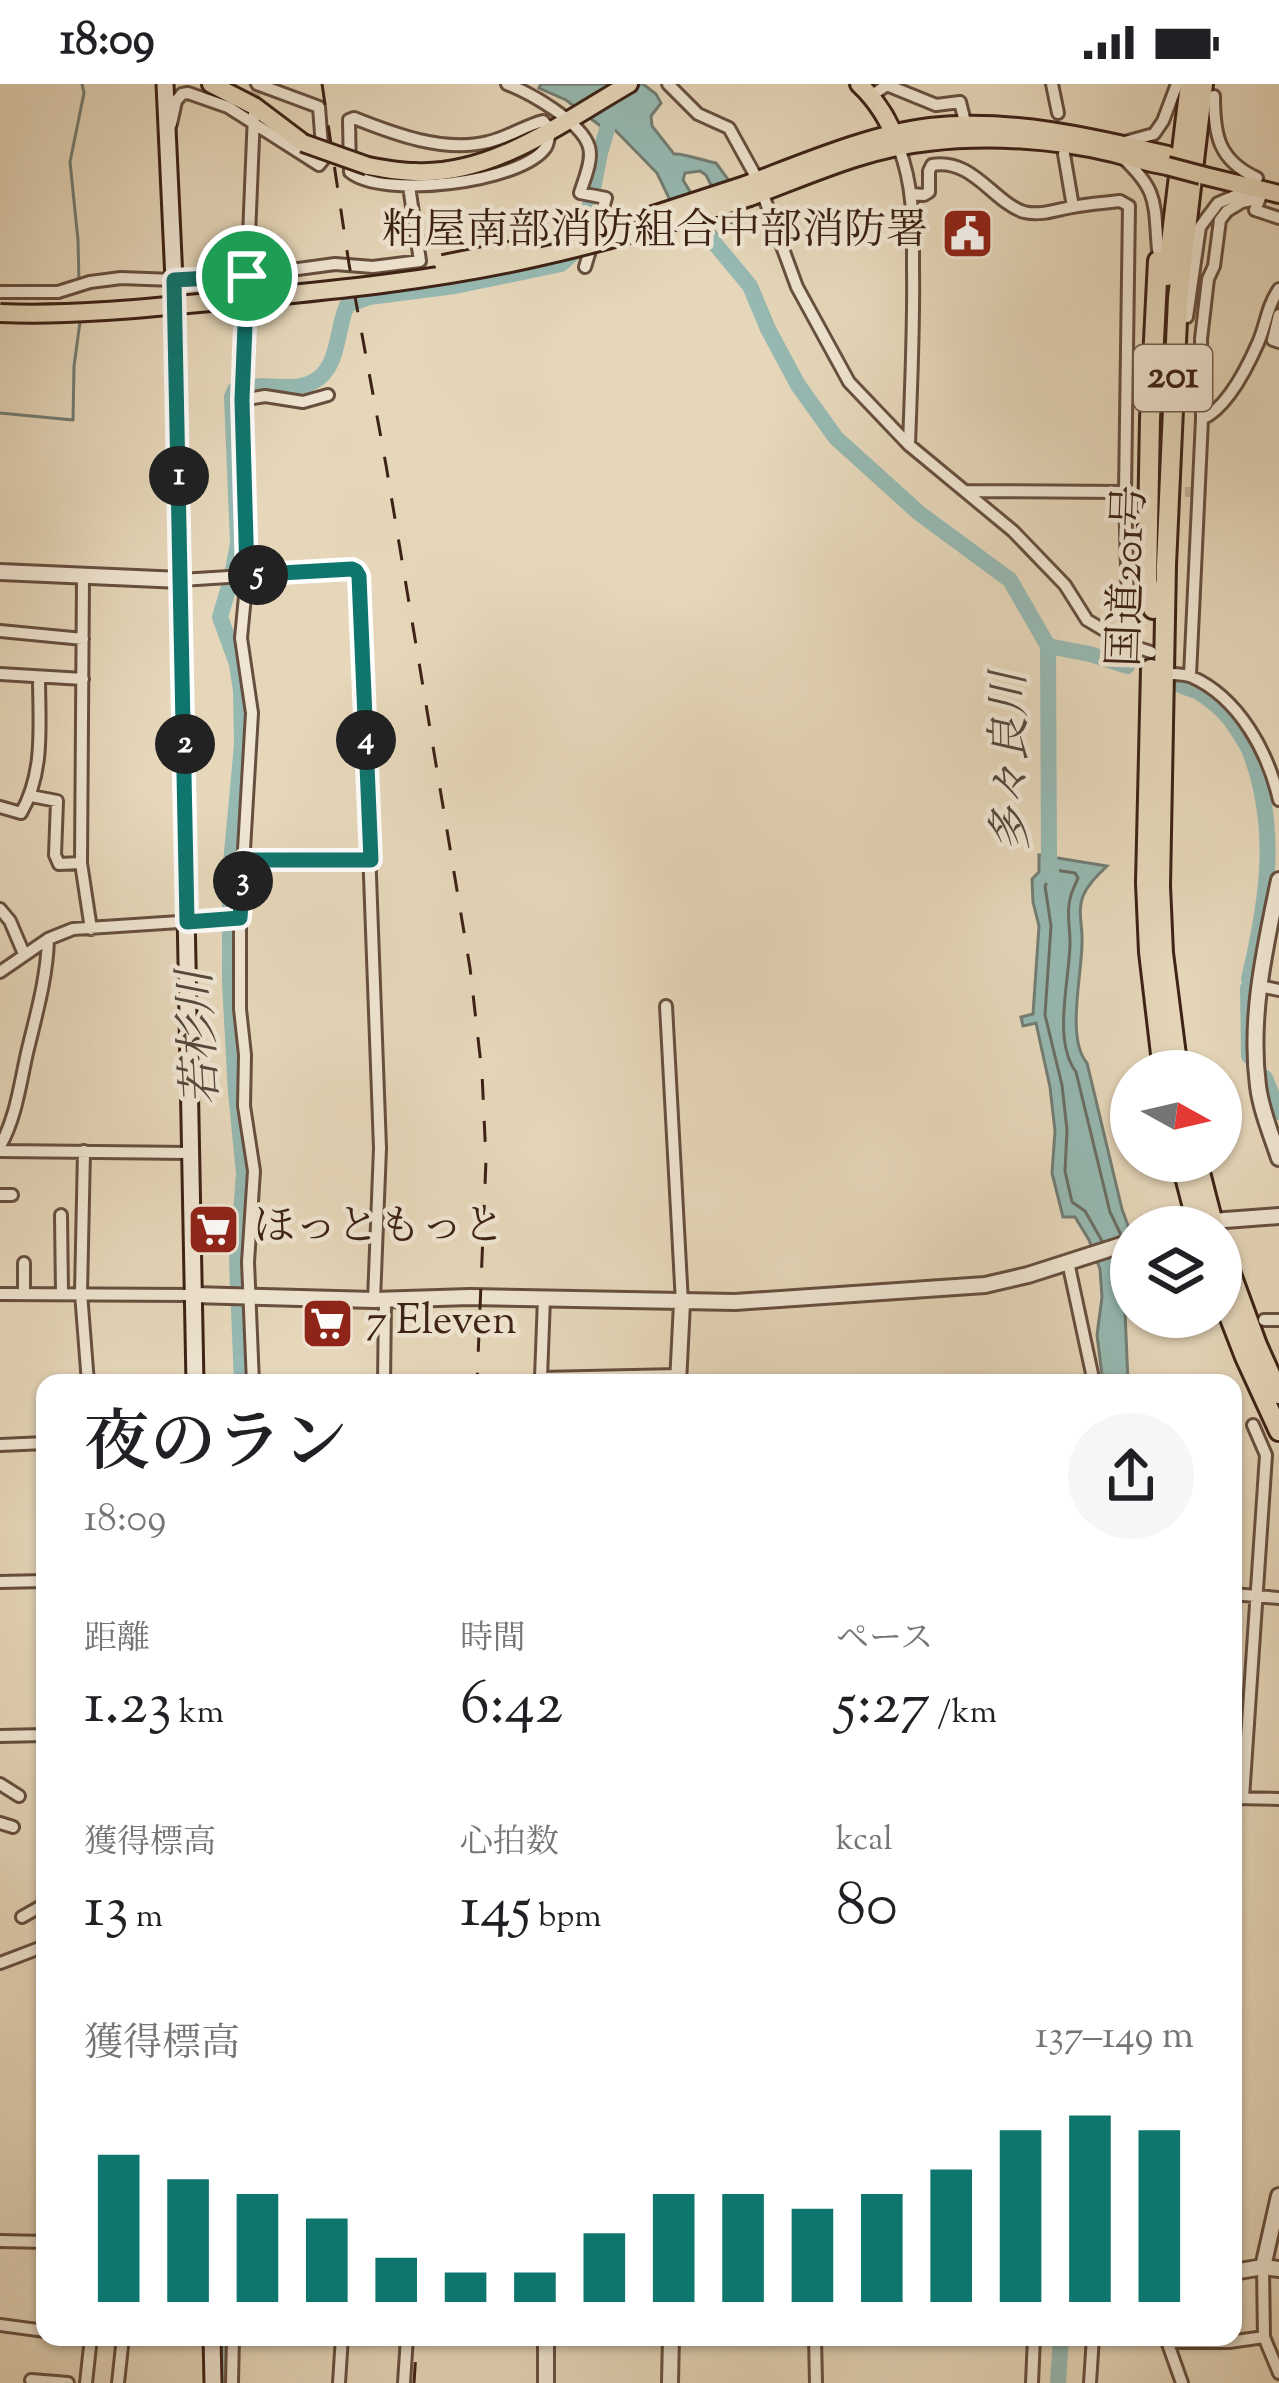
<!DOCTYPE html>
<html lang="ja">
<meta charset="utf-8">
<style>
:root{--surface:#fff;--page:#f6f6f6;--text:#202124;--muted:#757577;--accent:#0f766e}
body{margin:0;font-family:"Sorts Mill Goudy","Noto Serif JP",serif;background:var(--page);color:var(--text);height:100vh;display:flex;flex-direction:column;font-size:45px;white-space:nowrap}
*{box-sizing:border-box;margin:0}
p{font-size:39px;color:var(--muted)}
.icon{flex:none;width:66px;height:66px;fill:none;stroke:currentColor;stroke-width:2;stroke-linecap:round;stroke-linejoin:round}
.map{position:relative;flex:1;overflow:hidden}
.drawer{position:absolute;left:36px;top:1290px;width:1206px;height:972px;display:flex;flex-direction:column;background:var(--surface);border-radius:24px;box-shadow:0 3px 9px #0004}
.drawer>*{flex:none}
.needle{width:78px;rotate:98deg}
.fabs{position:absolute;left:1110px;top:966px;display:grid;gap:24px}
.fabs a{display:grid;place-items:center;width:132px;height:132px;border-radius:50%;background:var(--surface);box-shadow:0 3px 9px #0004;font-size:60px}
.pin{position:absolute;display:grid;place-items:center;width:102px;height:102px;color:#fff;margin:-51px;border:6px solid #fff;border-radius:50%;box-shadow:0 3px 12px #0007}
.km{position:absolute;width:60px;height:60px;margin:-30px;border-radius:50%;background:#222;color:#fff;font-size:33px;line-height:60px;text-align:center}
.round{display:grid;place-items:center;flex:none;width:126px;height:126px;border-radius:63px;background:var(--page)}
.head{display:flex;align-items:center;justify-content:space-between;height:204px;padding:0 48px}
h1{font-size:66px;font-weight:600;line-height:90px}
.figures{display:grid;grid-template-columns:repeat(3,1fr);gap:18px;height:204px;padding:12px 48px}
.figures div{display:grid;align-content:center}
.figures b{font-size:60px;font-weight:600}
.figures small{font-size:33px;font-weight:400}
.figures p{font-size:33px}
.chart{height:336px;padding:24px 48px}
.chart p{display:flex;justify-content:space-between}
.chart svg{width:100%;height:216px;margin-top:12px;stroke:var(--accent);stroke-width:6}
.status{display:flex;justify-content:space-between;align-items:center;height:84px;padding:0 60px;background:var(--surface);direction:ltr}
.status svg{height:33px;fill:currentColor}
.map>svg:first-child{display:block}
.water{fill:#96b9b2;stroke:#727d74;stroke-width:3}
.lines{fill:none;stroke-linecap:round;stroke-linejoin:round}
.shore{stroke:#6a6e64;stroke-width:3}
.stream{stroke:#727d74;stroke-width:3}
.river{stroke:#96b9b2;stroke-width:16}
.minor-tunnel{stroke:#c4b399;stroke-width:10;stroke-dasharray:10 5;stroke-linecap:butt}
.minor-casing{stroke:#674f3f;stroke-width:16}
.tertiary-casing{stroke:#674f3f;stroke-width:20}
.secondary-casing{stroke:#3d2216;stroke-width:21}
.primary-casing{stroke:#3d2216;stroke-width:22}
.trunk-casing{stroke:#3d2216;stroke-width:24}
.minor{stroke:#efe5d2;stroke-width:10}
.tertiary{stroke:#efe5d2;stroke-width:14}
.secondary{stroke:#efe5d2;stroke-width:15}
.primary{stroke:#e6d7ba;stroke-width:16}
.trunk{stroke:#e6d7ba;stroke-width:18}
.rail{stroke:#3d2216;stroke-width:3;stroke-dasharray:21 21;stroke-linecap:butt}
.primary-bridge-casing{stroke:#3d2216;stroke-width:22;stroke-linecap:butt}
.primary-bridge{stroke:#e6d7ba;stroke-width:16}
.route-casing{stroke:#fff;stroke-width:24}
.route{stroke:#0f766e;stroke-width:15}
.labels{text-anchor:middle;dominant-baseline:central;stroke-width:9;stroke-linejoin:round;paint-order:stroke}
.shield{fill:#efe5d2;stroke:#725c4e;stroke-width:3}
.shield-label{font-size:39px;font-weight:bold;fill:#3d2216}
.poi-label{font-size:42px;fill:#3d2216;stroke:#efe5d2;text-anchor:start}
.street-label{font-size:42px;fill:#3d2216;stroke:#efe5d2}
.water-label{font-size:45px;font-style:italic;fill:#53483d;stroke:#efe5d2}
</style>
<div class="status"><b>18:09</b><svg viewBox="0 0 49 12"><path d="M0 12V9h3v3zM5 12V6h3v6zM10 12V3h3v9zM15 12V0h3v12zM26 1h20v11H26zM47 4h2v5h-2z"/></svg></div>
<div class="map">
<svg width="1279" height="2299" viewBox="0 0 1279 2299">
<rect width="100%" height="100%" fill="#e6d7ba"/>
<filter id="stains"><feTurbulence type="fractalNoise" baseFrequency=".00167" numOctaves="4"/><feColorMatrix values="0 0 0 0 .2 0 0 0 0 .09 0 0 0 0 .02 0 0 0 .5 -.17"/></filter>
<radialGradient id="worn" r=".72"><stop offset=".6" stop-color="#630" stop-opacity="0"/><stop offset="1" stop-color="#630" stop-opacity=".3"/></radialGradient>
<path class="water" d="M541,0H643L656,10L661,19L651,32L652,42L674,70C682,69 706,77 716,79C730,98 749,119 739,143L730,138L706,91L700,87L685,89L683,96L720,156L683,143L657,89L615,46L602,43L566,16L539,4Z
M1039,771L1107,782C1098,791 1088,800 1083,812C1077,827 1083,843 1082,859C1082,890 1066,955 1087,979L1122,1125L1131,1150V1223L1125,1227L1128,1299H1103L1097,1251L1102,1213L1100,1185L1089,1156L1075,1133H1063L1052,1089L1055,1047L1050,1003L1036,939L1023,942L1021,933L1033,930L1039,842L1033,818L1032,795L1039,788Z"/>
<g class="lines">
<path class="shore" d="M1102,1157L1085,1127L1072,1118L1065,1087L1067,1046L1062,1001L1045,931L1051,842L1045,802L1055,786L1075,789L1078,794C1076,799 1073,805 1071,811C1066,827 1070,842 1070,858C1070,895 1052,956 1076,988L1110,1128L1121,1151"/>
<path class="stream" d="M79,199L78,156L70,78L84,9L82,0
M0,329L73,336L74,282L80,238"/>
<path class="river" d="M697,138L750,202L768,245L798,301L836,354L919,429L1010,496L1048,562L1049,772L1052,793
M1048,562L1090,570L1127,582
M1180,601L1193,606
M1200,609C1225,625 1234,639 1249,665C1279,742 1268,815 1249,895
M1248,904L1249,972
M1265,994L1279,1028
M242,1299L237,1178L244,1090L236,1008L230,899V790L242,661L241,607L237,580L220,533L231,496L238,459L232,313L235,306C245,304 254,302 264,302C290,304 318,307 331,278C339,260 339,240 347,221L369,213L455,202L561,180L578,165L590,121L600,69L613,26
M223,2253L225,2299
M1058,2299L1061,2253"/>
<path class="minor-tunnel" d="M254,27L256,6
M1125,408H1197"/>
<defs>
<path id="minor" d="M507,0C530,9 582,38 589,63C593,76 584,96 580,109L606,114L585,183
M668,0L698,30L729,44L755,91
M1052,0L1058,29
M871,12L887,1L936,21L960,18L966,42
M1214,12C1214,51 1218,76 1257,94
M354,34C394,50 444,69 488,58C507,54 524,42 543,37L550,45C549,51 549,58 546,63C522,99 382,115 350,88L349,36Z
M171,40L176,17L182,10L188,9L228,23L319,81L323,76L319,23L257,0
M1125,58L1154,50L1163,37L1177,0
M899,64C914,103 913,141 913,183C914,243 911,302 909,361
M1064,70L1073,123
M1122,73C1159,107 1154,119 1158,166
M912,110L924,111L929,108V87L932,81C973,74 993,118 1024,128C1040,132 1056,126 1072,123C1088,120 1104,119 1120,117L1129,122L1125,408L1129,561
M1260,114L1255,126L1279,134
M765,116L797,203L849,298L909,361L1013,447L1065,501L1087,536L1129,561L1151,568
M0,208H58L90,198L121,194L174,196L247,192L335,180L373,183L420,177L409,102
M1279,231L1273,256L1279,258
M1187,233L1200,143L1218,119L1251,105
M242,316L265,312L303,318L328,311
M1202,335C1227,324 1247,284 1258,259C1267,238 1266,225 1279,205
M966,407L1125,408
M83,492L81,779L91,845
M181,496L352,485L356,487L359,492L380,1064L374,1216
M0,547L83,555
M0,590L83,595
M1163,590C1173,590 1183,589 1192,593C1239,614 1268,668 1279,716
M1190,592L1202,335L1201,255L1208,195L1214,182L1220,136L1227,127L1242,118L1260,114
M31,712L57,717L55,771L59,780L81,779
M0,723L21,729C45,688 39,639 39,593
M244,776L371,775
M0,825L10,837L24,870
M0,888L48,855L73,845L240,834
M1259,902L1279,906
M666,922L682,1219
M0,1062C16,1034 20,1000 27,969C36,931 47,894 48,855
M0,1067L192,1069
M84,1067L81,1209L88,1299
M0,1111H12
M61,1131L62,1209
M1068,1178L1094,1299
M24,1209V1179
M0,1210L193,1211
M544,1214L541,1294L679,1291
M1264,1236H1279
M253,1299L248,1178L254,1087L244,1022L245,971L240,925V834L252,629L241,554L247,491L242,322L254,30
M384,1299L385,1216
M0,1361L45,1359
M0,1498L45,1497
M1233,1510L1279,1514
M0,1652L45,1651
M0,1700L19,1712
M1233,1714L1279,1715
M1243,1714L1266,1371L1253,1341
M0,1739L13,1743
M22,1833L45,1820
M0,1879L45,1862
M0,2157L45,2158
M1263,2183L1264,2253L1279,2289
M0,2241L45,2247
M815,2253L816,2299
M1167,2257L1182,2299
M1168,2258H1229L1264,2253
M31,2296L68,2299
M86,2299L91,2253
M118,2299L123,2253
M232,2299L233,2253
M339,2299L342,2253
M404,2299L407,2253
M1032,2299L1034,2253
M1090,2299L1093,2253"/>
<path id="tertiary" d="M0,488L181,496
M1279,796C1265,864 1249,932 1258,1002C1261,1026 1271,1050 1279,1074
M1184,1143L1212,1137L1279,1132
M193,1211L374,1216L470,1213L735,1218L985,1201L1028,1191L1131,1158
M678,1299L682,1219
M1263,2183L1279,2112
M1233,2188L1263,2183L1279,2185
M546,2253V2299
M670,2299L671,2253"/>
<path id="secondary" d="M165,0L174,196L195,1299
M212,2253L213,2299"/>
<path id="primary" d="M211,0L254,22L303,59
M859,0C876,16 889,36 897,59
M368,82C384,85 399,88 415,88C493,92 564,37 629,0
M1201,91L1279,110
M745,101C801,80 871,50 930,43C1010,34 1091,53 1168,71
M750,113C807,92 867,64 928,58C988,51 1054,55 1113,69C1131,74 1149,79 1167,82"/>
<path id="trunk" d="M1167,192L1190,0
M1153,525L1147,497L1150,335L1158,177
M1151,585L1146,799L1149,868L1163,987
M1178,987L1163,869L1160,802L1166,481L1178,214L1203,0
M1181,1077L1198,1143
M1197,1077L1214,1143
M1221,1163L1257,1261L1279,1310
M1221,1211L1245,1273L1279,1347"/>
</defs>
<use href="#minor" class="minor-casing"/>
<use href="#tertiary" class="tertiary-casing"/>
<use href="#secondary" class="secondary-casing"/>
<use href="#primary" class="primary-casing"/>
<use href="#trunk" class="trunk-casing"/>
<use href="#minor" class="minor"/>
<use href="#tertiary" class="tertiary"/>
<use href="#secondary" class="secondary"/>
<use href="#primary" class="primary"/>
<use href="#trunk" class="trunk"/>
<path class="rail" d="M322,0L349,180L386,381L470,884L482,989L486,1076L477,1299
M414,2299L417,2253"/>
<defs>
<path id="primary-bridge" d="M303,59L368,82
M1167,82L1201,91
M647,133L745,101
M443,180L529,163
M0,229C74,232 147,224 220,217C326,207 434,197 538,173C610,157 680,136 750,113"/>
</defs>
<use href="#primary-bridge" class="primary-bridge-casing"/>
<use href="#primary-bridge" class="primary-bridge"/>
</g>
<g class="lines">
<defs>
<path id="route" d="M247,192L242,316L247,491L352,485L356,487L359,492L371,776H244L240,834L187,838L174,196Z"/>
</defs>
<use href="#route" class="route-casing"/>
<use href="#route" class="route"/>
</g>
<defs>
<symbol id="civic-square" viewBox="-11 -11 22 22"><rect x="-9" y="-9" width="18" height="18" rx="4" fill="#8f2418" stroke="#efe5d2"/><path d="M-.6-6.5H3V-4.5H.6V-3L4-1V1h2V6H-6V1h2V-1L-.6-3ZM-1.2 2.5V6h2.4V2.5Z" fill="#fff"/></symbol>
<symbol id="supermarket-square" viewBox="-11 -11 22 22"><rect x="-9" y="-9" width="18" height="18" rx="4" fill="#8f2418" stroke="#efe5d2"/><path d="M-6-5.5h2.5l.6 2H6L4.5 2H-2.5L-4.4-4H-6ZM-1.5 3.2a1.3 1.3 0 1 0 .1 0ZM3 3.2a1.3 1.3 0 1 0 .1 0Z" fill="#fff"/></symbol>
</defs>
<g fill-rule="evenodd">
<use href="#civic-square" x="938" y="120" width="59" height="59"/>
<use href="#supermarket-square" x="184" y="1116" width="59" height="59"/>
<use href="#supermarket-square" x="298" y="1210" width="59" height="59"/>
</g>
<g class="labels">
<rect class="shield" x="1134" y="261" width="78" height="66" rx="9"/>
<g class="shield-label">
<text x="1173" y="294">201</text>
</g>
<g class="poi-label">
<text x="928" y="149" text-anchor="end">粕屋南部消防組合中部消防署</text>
<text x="253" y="1145">ほっともっと</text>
<text x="366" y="1239">7 Eleven</text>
</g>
<g class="street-label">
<text transform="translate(1130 492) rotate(-88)">国道201号</text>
</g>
<g class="water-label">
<text transform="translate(1014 678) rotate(-91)">多々良川</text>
<text transform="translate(202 954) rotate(-93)">若杉川</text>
</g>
</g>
<rect width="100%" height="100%" filter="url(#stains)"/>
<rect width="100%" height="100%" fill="url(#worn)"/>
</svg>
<div class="fabs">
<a><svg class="needle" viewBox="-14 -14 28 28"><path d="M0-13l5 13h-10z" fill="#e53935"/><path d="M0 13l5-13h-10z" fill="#757577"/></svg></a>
<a><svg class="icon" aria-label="layers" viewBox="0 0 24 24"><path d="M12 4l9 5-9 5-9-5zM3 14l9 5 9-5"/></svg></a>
</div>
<div class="pin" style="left:247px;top:192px;background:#1e9e55"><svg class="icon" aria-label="arrive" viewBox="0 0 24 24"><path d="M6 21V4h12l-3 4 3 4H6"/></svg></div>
<b class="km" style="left:179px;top:392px">1</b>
<b class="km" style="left:185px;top:660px">2</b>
<b class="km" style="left:243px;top:797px">3</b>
<b class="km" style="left:366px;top:656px">4</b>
<b class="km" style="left:258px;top:491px">5</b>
<section class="drawer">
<div class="head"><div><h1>夜のラン</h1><p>18:09</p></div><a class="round"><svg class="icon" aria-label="share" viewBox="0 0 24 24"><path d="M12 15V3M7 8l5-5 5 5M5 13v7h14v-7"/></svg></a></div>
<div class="figures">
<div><p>距離</p><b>1.23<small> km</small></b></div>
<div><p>時間</p><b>6:42</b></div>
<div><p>ペース</p><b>5:27<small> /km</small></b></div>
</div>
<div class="figures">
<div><p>獲得標高</p><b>13<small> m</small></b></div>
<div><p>心拍数</p><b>145<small> bpm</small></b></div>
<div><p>kcal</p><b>80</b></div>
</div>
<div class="chart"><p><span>獲得標高</span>137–149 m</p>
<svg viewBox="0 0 160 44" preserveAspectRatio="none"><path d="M5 44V14M15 44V19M25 44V22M35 44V27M45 44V35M55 44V38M65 44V38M75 44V30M85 44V22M95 44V22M105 44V25M115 44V22M125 44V17M135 44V9M145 44V6M155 44V9"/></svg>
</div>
</section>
</div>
